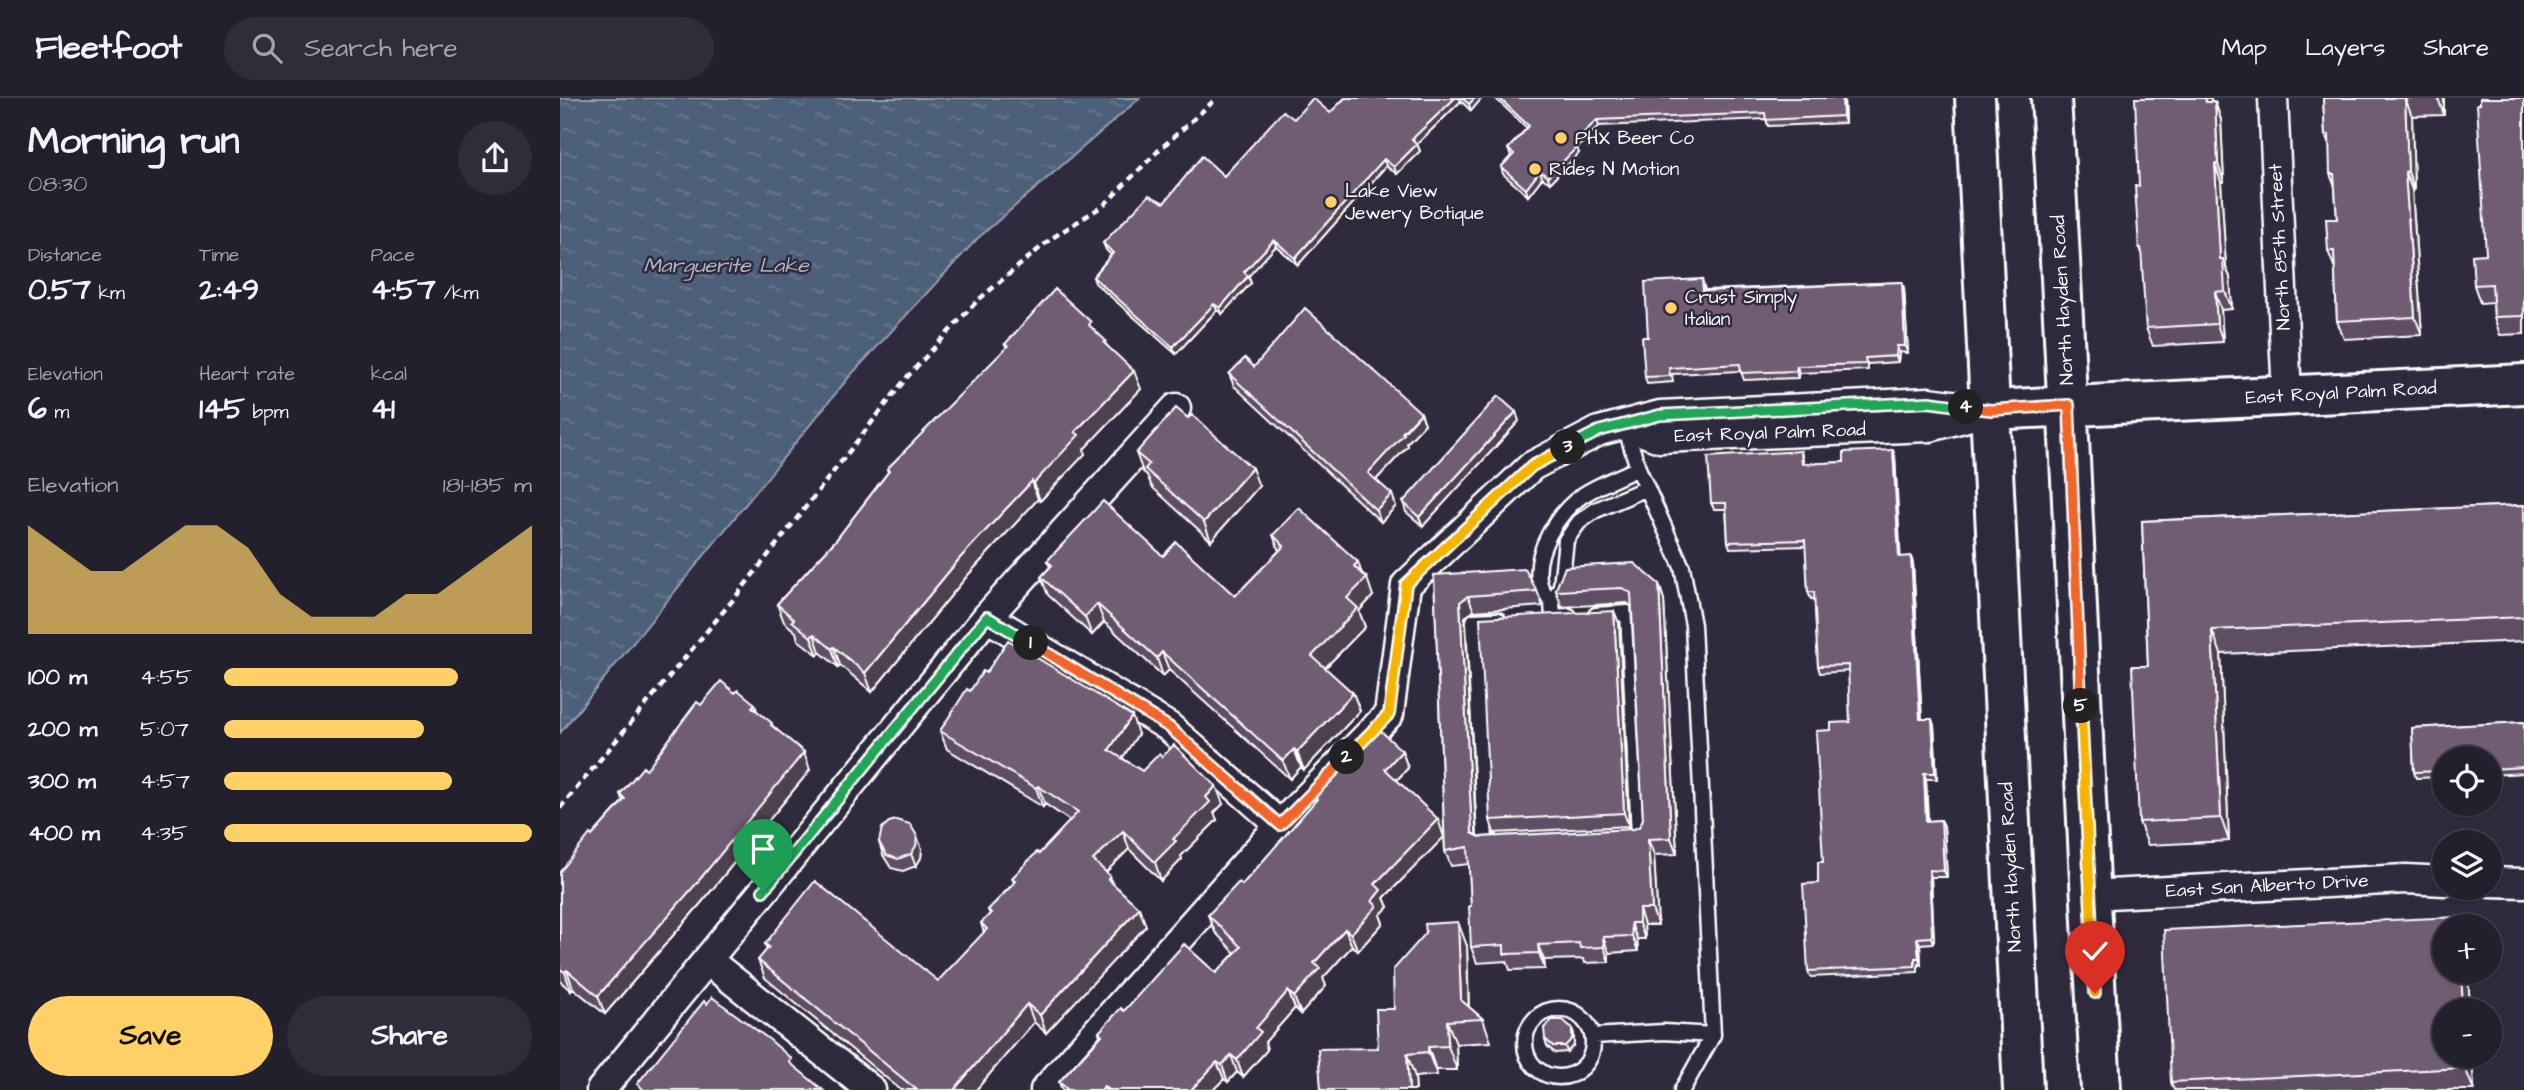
<!DOCTYPE html>
<meta charset="utf-8">
<style>
:root{--surface:#23202e;--page:#2f2d3a;--text:#f1f3f6;--muted:#a3a3aa;--line:#403e4a;--accent:#ffd166}
body{margin:0;font-family:"Architects Daughter",sans-serif;background:var(--page);color:var(--text);height:100vh;display:flex;flex-direction:column;font-size:26px;white-space:nowrap}
*{box-sizing:border-box;margin:0}
p{font-size:23px;color:var(--muted)}
.icon{flex:none;width:38px;height:38px;fill:none;stroke:currentColor;stroke-width:2;stroke-linecap:round;stroke-linejoin:round}
.map{position:relative;flex:1;overflow:hidden}
.drawer{display:flex;flex-direction:column;background:var(--surface);width:560px}
.drawer>*{flex:none}
.fabs{position:absolute;left:1872px;top:648px;display:grid;gap:14px}
.fabs a{display:grid;place-items:center;width:70px;height:70px;border-radius:50%;background:var(--surface);box-shadow:0 2px 5px #0004,0 0 0 2px var(--line);font-size:35px}
.pin{position:absolute;display:grid;place-items:center;width:60px;height:60px;color:#fff;margin:-72px -30px;border-radius:50% 50% 50% 0;rotate:-45deg;box-shadow:0 0 7px #0007}
.pin .icon{rotate:45deg}
.km{position:absolute;width:35px;height:35px;margin:-18px;border-radius:50%;background:#222;color:#fff;font-size:19px;line-height:35px;text-align:center}
.round{display:grid;place-items:center;flex:none;width:74px;height:74px;border-radius:37px;background:var(--page)}
.headline{display:flex;align-items:center;justify-content:space-between;height:119px;padding:0 28px}
h1{font-size:38px;font-weight:800;line-height:52px}
.metrics{display:grid;grid-template-columns:repeat(3,1fr);gap:10px;height:119px;padding:7px 28px}
.metrics div{display:grid;align-content:center}
.metrics b{font-size:30px;font-weight:800}
.metrics small{font-size:19px;font-weight:400}
.metrics p{font-size:19px}
.chart{height:196px;padding:14px 28px}
.chart p{display:flex;justify-content:space-between}
.chart svg{width:100%;height:126px;margin-top:7px;fill:var(--accent);opacity:.7}
.action{display:flex;gap:14px;margin-top:auto;padding:14px 28px}
.action a{flex:1;height:80px;border-radius:42px;background:var(--accent);color:#111;font-size:28px;font-weight:800;line-height:80px;text-align:center}
.action a+a{background:var(--page);color:var(--text)}
ul{padding:0 28px;list-style:none;font-size:23px}
li{display:grid;grid-template-columns:112px 84px 1fr;align-items:center;height:52px}
li i{height:18px;border-radius:9px;background:var(--accent)}
header{display:flex;align-items:center;gap:42px;box-sizing:border-box;height:98px;padding:0 35px;background:var(--surface);border-bottom:2px solid var(--line)}
header strong{font-size:33px}
nav{display:flex;gap:38px;margin-inline-start:auto;font-size:24px}
.search{width:490px;height:63px;background:var(--page);display:flex;align-items:center;gap:18px;box-sizing:border-box;padding:0 24px;border-radius:38px;color:var(--muted);font-size:26px}
main{display:flex;flex:1;min-height:0}
.map>svg:first-child{display:block}
.water{fill:url(#water-ripples);stroke:#95a0af;stroke-width:2}
.lines{fill:none;stroke-linecap:round;stroke-linejoin:round}
.lane-casing{stroke:#fff;stroke-width:19}
.street-casing{stroke:#fff;stroke-width:33}
.secondary-casing{stroke:#fff;stroke-width:44}
.path{stroke:#fff;stroke-width:4.5;stroke-dasharray:7 5;stroke-linecap:butt}
.lane{stroke:#2f2a3d;stroke-width:14}
.street{stroke:#2f2a3d;stroke-width:28}
.secondary{stroke:#2f2a3d;stroke-width:38}
.wall{fill:#5f4e63;stroke:#fff;stroke-width:2}
.shaded-wall{fill:#4e4050;stroke:#fff;stroke-width:2}
.building{fill:#6f5b73;stroke:#fff;stroke-width:2}
.split-1-casing{stroke:#fff;stroke-width:14}
.split-2-casing{stroke:#fff;stroke-width:14}
.split-3-casing{stroke:#fff;stroke-width:14}
.split-4-casing{stroke:#fff;stroke-width:14}
.split-5-casing{stroke:#fff;stroke-width:14}
.split-6-casing{stroke:#fff;stroke-width:14}
.split-1{stroke:#22a559;stroke-width:9}
.split-2{stroke:#f0652b;stroke-width:9}
.split-3{stroke:#f5b400;stroke-width:9}
.split-4{stroke:#22a559;stroke-width:9}
.split-5{stroke:#f0652b;stroke-width:9}
.split-6{stroke:#f5b400;stroke-width:9}
.poi-dot{fill:#ffd166;stroke:#2f2a3d;stroke-width:2.5}
.labels{text-anchor:middle;dominant-baseline:central;stroke-width:5;stroke-linejoin:round;paint-order:stroke}
.poi-label{font-size:19px;fill:#fff;stroke:#2f2a3d;text-anchor:start}
.street-label{font-size:19px;fill:#fff;stroke:#2f2a3d}
.water-label{font-size:21px;font-style:italic;fill:#afb8c3;stroke:#2f2a3d}
</style>
<header>
<strong>Fleetfoot</strong>
<div class="search"><svg class="icon" aria-label="search" viewBox="0 0 24 24"><circle cx="10" cy="10" r="6"/><path d="M15 15l6 6"/></svg>Search here</div>
<nav><a>Map</a><a>Layers</a><a>Share</a></nav>
</header>
<main>
<section class="drawer">
<div class="headline"><div><h1>Morning run</h1><p>08:30</p></div><a class="round"><svg class="icon" aria-label="share" viewBox="0 0 24 24"><path d="M12 15V3M7 8l5-5 5 5M5 13v7h14v-7"/></svg></a></div>
<div class="metrics">
<div><p>Distance</p><b>0.57<small> km</small></b></div>
<div><p>Time</p><b>2:49</b></div>
<div><p>Pace</p><b>4:57<small> /km</small></b></div>
</div>
<div class="metrics">
<div><p>Elevation</p><b>6<small> m</small></b></div>
<div><p>Heart rate</p><b>145<small> bpm</small></b></div>
<div><p>kcal</p><b>41</b></div>
</div>
<div class="chart"><p><span>Elevation</span>181–185 m</p>
<svg viewBox="0 0 160 44" preserveAspectRatio="none"><path d="M0 44V6L10 14L20 22L30 22L40 14L50 6L60 6L70 14L80 30L90 38L100 38L110 38L120 30L130 30L140 22L150 14L160 6V44z"/></svg>
</div>
<ul>
<li><b>100 m</b>4:55<i style="width:76%"></i></li>
<li><b>200 m</b>5:07<i style="width:65%"></i></li>
<li><b>300 m</b>4:57<i style="width:74%"></i></li>
<li><b>400 m</b>4:35<i style="width:100%"></i></li>
</ul>
<div class="action"><a>Save</a><a>Share</a></div>
</section>
<div class="map">
<svg width="1964" height="992" viewBox="0 0 1964 992">
<defs>
<pattern id="water-ripples" width="26" height="14" patternUnits="userSpaceOnUse" patternTransform="scale(1.75)"><rect width="26" height="14" fill="#4e6179"/><path d="M2 4q2-2 4 0t4 0M15 11q2-2 4 0t4 0" fill="none" stroke="#69798d"/></pattern>
</defs>
<rect width="100%" height="100%" fill="#2f2a3d"/>
<filter id="ink" filterUnits="userSpaceOnUse"><feTurbulence type="fractalNoise" baseFrequency=".0143" numOctaves="2"/><feDisplacementMap in="SourceGraphic" scale="14" xChannelSelector="R" yChannelSelector="G"/><feConvolveMatrix kernelMatrix="1 2 1 2 8 2 1 2 1" color-interpolation-filters="sRGB"/></filter>
<g filter="url(#ink)">
<path class="water" d="M0,0H580L417,141L289,279L0,635Z"/>
<g class="lines">
<defs>
<path id="lane" d="M1065,328L1078,370L1122,469L1133,527L1153,937L1122,992
M1078,370C1060,379 1040,386 1023,397C998,414 972,455 980,487C982,493 988,499 992,505L1001,488L1006,442L1019,424L1036,412L1087,390
M992,505L993,519L1009,518
M1036,517L1068,515L1079,737L1070,738
M934,745H925L914,523L938,522
M965 945a34 34 0 1 1 68 0a34 34 0 1 1-68 0Z
M1033,938L1104,934L1153,937"/>
<path id="street" d="M1713,0L1727,298
M1064,327L1100,340L1370,329L1418,316
M427,519L616,310
M1930,784L1964,785
M1529,797L1846,781L1885,783
M147,862L311,992
M41,992L427,519L609,629L720,727
M485,992L720,727L829,616L846,487L972,368L1039,333L1100,317L1369,304L1431,312"/>
<path id="secondary" d="M1415,0L1463,992
M1491,0C1511,331 1522,661 1541,992
M1431,312L1964,286"/>
</defs>
<use href="#lane" class="lane-casing"/>
<use href="#street" class="street-casing"/>
<use href="#secondary" class="secondary-casing"/>
<path class="path" d="M0,710L177,497L348,278L417,203L492,140L544,107L599,52L657,0"/>
<use href="#lane" class="lane"/>
<use href="#street" class="street"/>
<use href="#secondary" class="secondary"/>
</g>
<path class="wall" d="M785,0H922L911,13L901,3L857,46L860,53L837,76L826,68L738,167L716,148L688,178L691,185L662,216L657,212L616,256L535,185L533,179L551,157L546,152L543,145L604,105L664,78L734,21L770,15Z
M935,0H1284L1285,25L1208,28L1206,21L1039,28L1017,50L1019,55L990,85L982,80L968,98L943,76L941,69L951,58L948,51L967,30Z
M1651,0V4H1655L1661,22L1664,84H1661L1666,170L1670,179L1672,211L1661,212L1663,244L1593,248L1586,230L1582,158L1579,150V88Z
M1763,0H1884V17L1852,18L1854,92H1852L1862,237L1784,241L1777,223L1775,171L1768,153L1777,121L1775,89L1770,76V49L1765,37Z
M1964,0V236L1940,237L1934,219L1933,204L1920,205L1914,187L1926,156Z
M1142,181L1145,192L1342,184L1344,190L1348,255L1339,254L1338,264L1308,266V272L1239,275L1238,280L1184,282L1181,273L1112,276L1113,284L1087,286L1085,279L1088,239Z
M534,231L581,291L524,351L525,356L480,403L478,401L407,478L312,594L280,567L278,569L260,554L258,557L238,542L236,534L224,524L217,506L276,442L328,374L327,371L447,250L445,246Z
M694,269L861,315L865,326L847,345L848,348L816,382L836,408L821,424L674,288L669,276Z
M959,323L863,428L846,414L843,404Z
M1241,353L1244,366L1284,364L1335,358L1340,459L1353,465L1362,621L1374,627L1377,681H1366L1368,723L1381,722L1384,728L1387,779H1371L1374,843L1373,845L1360,846L1361,867L1358,866V874L1250,879L1248,873L1258,785L1263,764L1271,632L1290,624L1289,573L1260,575L1258,568L1255,501H1251L1248,494L1246,448L1170,450L1168,444L1166,411H1154L1151,405Z
M576,355L699,388L651,443L592,389L587,377L583,374Z
M1964,407V543L1661,556L1669,743L1588,747L1579,724L1588,568L1582,423Z
M713,437L802,475L813,498L799,513L805,529L765,570L793,595L800,613L744,672L741,669L730,681L609,572L603,578L544,524L532,537L488,497L481,479L490,469L487,463L603,458L675,498L719,453Z
M874,477L977,493L983,508L914,513L905,519L917,738L920,739L1074,731L1079,729L1083,721L1071,508L1067,505L1002,509L996,493L1099,486L1104,502L1117,756L1094,757L1098,827H1084L1085,841H1077L1078,853L1049,855V864L1025,865L1024,861L984,862L985,871L950,872L947,863L917,865L911,849V808L909,766L891,768L885,753Z
M1059,525L1069,728L934,735L930,722Z
M426,575L578,636L562,660L582,673L663,706L654,715L657,722L621,758L622,761L601,783L569,751L546,774L553,786L579,810L586,828L486,935L474,924L416,992H341L205,880L198,862L207,852L205,846L378,883L424,835L421,825L430,816L428,812L454,785L452,780L479,756L510,723L485,706L483,709L387,651L380,633L410,593Z
M175,595L195,606L197,613L214,629L250,672L142,804L45,916L13,890L11,893L0,883V774L63,703L60,696L86,672Z
M1964,624V675L1930,677V660H1885V679L1856,680L1854,674L1852,630Z
M842,653L848,670L837,682L884,739L824,800L828,809L820,817L823,825L798,853L792,848L763,880L766,888L741,916L735,910L705,944L707,952L683,979L677,974L668,984L664,981L653,992H502L499,984L540,938L539,934L564,913L656,875L675,855L655,834L648,817L682,787L755,704L753,697Z
M319,744L362,751L361,760L356,768L343,773L331,770L323,757Z
M1898,819L1902,828H1885L1908,873L1910,912H1885V957H1912L1914,992H1614L1611,984Z
M907,848L909,909L923,921L931,944L896,946L897,972H876L877,977L855,979L856,992H761L818,950L834,911Z
M1014,936V947L1007,954L995,955L987,948L985,941Z"/>
<path class="shaded-wall" d="M895,0H899L901,3L855,48L852,41Z
M915,0H922L911,13L909,6Z
M1282,0H1284L1285,25L1283,18Z
M1645,0H1651L1652,22L1646,4Z
M1845,0L1852,18L1854,92L1848,73Z
M1878,0H1884V17Z
M1655,4L1661,22L1664,84L1658,66Z
M1037,22L1039,28L1017,50L1019,55L990,85L988,79L1014,44Z
M857,46L860,53L837,76L834,69Z
M824,61L826,68L738,167L735,160Z
M1655,66L1661,84L1666,170L1670,179L1672,211L1665,193L1660,161Z
M980,73L982,80L968,98L966,91Z
M1845,74L1852,92L1862,237L1855,219Z
M714,142L716,148L686,181L684,174Z
M688,178L691,185L662,216L660,210Z
M1342,184L1344,190L1348,255L1345,248Z
M1655,194L1661,212L1663,244L1657,226Z
M654,206L657,212L616,256L613,249Z
M1337,248L1339,254L1338,264L1336,258Z
M1237,268L1239,275L1238,280L1236,273Z
M574,273L581,291L524,351L525,356L480,403L474,385L515,334Z
M956,314L959,323L863,428L859,419Z
M861,315L865,326L847,345L848,348L812,386L808,375Z
M1333,352L1335,358L1341,465L1339,459Z
M692,370L699,388L651,443L644,424Z
M472,383L478,401L407,478L312,594L305,575L400,460Z
M832,396L836,408L821,424L816,412Z
M1351,458L1353,465L1362,627L1360,621Z
M798,464L804,482L807,480L813,498L799,513L805,529L759,576L752,558L787,500L794,468Z
M1099,486L1104,502L1117,756L1111,740Z
M908,498L914,513L905,519L917,751L912,735L900,504Z
M537,506L544,524L532,537L525,519Z
M1054,513L1059,525L1069,728L1064,715Z
M1652,532L1661,556L1669,743L1661,720Z
M254,536L260,554L258,557L251,539Z
M274,549L280,567L278,569L272,551Z
M602,554L609,572L603,578L597,560Z
M793,595L800,613L744,672L737,654Z
M572,618L578,636L556,670L549,652Z
M1372,621L1374,627L1377,681L1375,675Z
M734,651L741,669L730,681L723,663Z
M842,653L848,670L831,688L825,671Z
M244,654L250,672L142,804L45,916L38,898Z
M1364,675L1366,681L1368,729L1366,723Z
M478,688L485,706L483,709L476,690Z
M656,688L663,706L654,715L657,722L621,758L622,761L601,783L595,764L646,699Z
M878,721L884,739L824,800L828,809L820,817L823,825L798,853L791,836L815,786Z
M1381,722L1384,728L1387,779L1384,773Z
M563,733L569,751L540,780L533,762Z
M357,738L362,751L361,760L356,768L351,756Z
M1088,741L1094,757L1098,827L1092,811Z
M1369,772L1371,779L1374,843L1373,845L1371,839Z
M579,810L586,828L486,935L480,917Z
M1079,811L1084,827L1085,841L1079,825Z
M898,824L907,848L909,922L901,902Z
M1071,825L1077,841L1078,853L1072,838Z
M785,831L792,848L763,880L766,888L741,916L734,899L754,865Z
M1043,839L1049,855V864L1044,849Z
M1357,840L1360,846L1361,867L1359,860Z
M978,847L984,862L985,871L979,855Z
M7,872L13,890L11,893L5,874Z
M1901,873H1908L1910,912H1903Z
M728,893L735,910L705,944L707,952L683,979L677,962L696,930Z
M467,906L474,924L416,992H394Z
M887,923L896,946L897,972L888,948Z
M1012,930L1014,936V947L1007,954L1005,948Z
M868,949L876,972L877,977L868,954Z
M847,956L855,979L856,992H849Z
M671,957L677,974L668,984L662,967Z
M1905,957H1912L1914,992L1905,970Z
M657,964L664,981L653,992H631Z"/>
<path class="building" d="M753,0L770,15L785,0H895L852,41L857,46L834,69L824,61L735,160L714,142L684,174L688,178L660,210L654,206L613,249L533,179L553,155L543,145L589,97L604,105L642,58L664,78L723,13L734,21Z
M902,0H915L909,6Z
M939,0H1282L1283,18L1206,22L1205,15L1037,22L1014,44L1017,49L988,79L980,73L966,91L941,69L954,56L948,51L969,28Z
M1575,0H1645L1646,4H1655L1658,66H1655L1660,161H1663L1665,193L1655,194L1657,226L1586,230L1581,150H1579L1575,88H1579Z
M1763,0H1845L1848,73L1845,74L1855,219L1777,223L1774,153H1768L1766,121H1777L1774,76H1770L1769,37H1765Z
M1920,0H1964V218L1934,219L1932,186L1914,187L1912,157L1926,156L1917,6H1920Z
M1142,181L1143,193L1342,184L1345,248H1337L1336,258L1305,260L1306,266L1237,268L1236,273L1181,275L1180,266L1109,270L1110,278L1085,279L1082,239H1088L1085,184Z
M495,191L531,224L529,227L546,243L544,245L574,273L515,334L519,337L474,385L472,383L400,460L305,575L274,549L272,551L254,536L251,539L232,523L234,521L217,506L276,442L329,373L327,371L448,248L445,246Z
M745,210L861,315L842,335L844,336L808,375L832,396L816,412L669,276L685,260L694,269Z
M938,298L956,314L859,419L843,404Z
M616,310L628,320L632,317L692,370L644,424L585,371L589,366L576,355Z
M1333,352L1339,459L1351,458L1360,621H1372L1375,675H1364L1366,723L1381,722L1384,773L1369,772L1372,836L1371,839L1357,840L1359,860H1355V868L1248,873L1243,786L1258,785V764H1263L1256,633L1271,632V625L1290,624L1288,567L1258,568L1254,494H1248L1245,442L1168,444L1166,405H1151L1148,359L1241,353L1242,366L1284,364V354Z
M543,403L603,458L616,444L675,498L724,448L713,437L739,410L798,464L794,468L807,480L787,500L798,510L752,558L793,595L737,654L734,651L723,663L602,554L597,560L537,506L525,519L481,479L492,467L487,463Z
M1964,407V519L1652,532L1661,720L1579,724L1572,568H1588L1582,423Z
M1074,465L1099,486L1111,740L1088,741L1092,811H1079V825H1071L1072,838L1043,839L1044,849L1020,850L1019,845L978,847L979,855L944,856V847L911,849L909,808H911L908,749L885,753L874,477L965,471L977,493L908,498L900,504L912,735L920,739L1074,731L1079,729L1083,721L1071,495L1062,490L996,493V491L1005,469Z
M1054,513L1064,715L930,722L920,520Z
M448,542L572,618L549,652L582,673L599,656L602,659L614,647L656,688L646,699L650,704L613,741L616,743L595,764L563,733L533,762L550,778L548,781L579,810L480,917L467,906L394,992H357L198,862L209,849L205,846L255,783L378,883L427,831L421,825L431,815L428,812L456,783L452,780L477,754L479,756L518,714L478,688L476,690L380,633L407,591L410,593L423,573L426,575Z
M161,583L175,595L178,592L195,606L192,609L212,625L211,627L244,654L136,786L38,898L7,872L5,874L0,871V774L30,736L32,738L65,701L60,696L83,669L86,672L137,604L141,607Z
M1964,624V669L1930,671V660H1885V673L1854,674L1852,630Z
M819,631L842,653L825,671L878,721L815,786L821,792L812,803L817,808L791,836L785,831L754,865L760,870L734,899L728,893L696,930L701,934L677,962L671,957L662,967L657,964L631,992H548L544,988L541,992H508L499,984L542,937L539,934L561,910L564,913L624,846L656,875L681,849L648,817L679,784L682,787L757,701L753,697Z
M336,722L350,726L357,738L356,748L351,756L338,761L326,757L319,744L322,730L329,724Z
M1898,819L1899,828H1885V873H1901L1903,912H1885V957H1905V970L1611,984L1604,832Z
M898,824L901,902L923,921L887,923L888,948L868,949V954L847,956L849,992H761L758,951L818,950L816,911H834L833,872L866,835L865,826Z
M152,899L210,942L232,961L229,964L263,992H84L77,986L144,903L147,906Z
M992,922H1003L1012,930V941L1005,948H993L985,941L984,930Z"/>
</g>
<g class="lines" filter="url(#ink)">
<defs>
<path id="split-1" d="M203,793L427,519L471,545"/>
<path id="split-2" d="M471,545L609,629L720,727L787,659"/>
<path id="split-3" d="M787,659L829,616L846,486L972,368L1008,349"/>
<path id="split-4" d="M1008,349L1039,333L1100,317L1369,304L1406,309"/>
<path id="split-5" d="M1406,309L1431,312L1509,307L1521,608"/>
<path id="split-6" d="M1521,608L1535,895"/>
</defs>
<use href="#split-1" class="split-1-casing"/>
<use href="#split-2" class="split-2-casing"/>
<use href="#split-3" class="split-3-casing"/>
<use href="#split-4" class="split-4-casing"/>
<use href="#split-5" class="split-5-casing"/>
<use href="#split-6" class="split-6-casing"/>
<use href="#split-1" class="split-1"/>
<use href="#split-2" class="split-2"/>
<use href="#split-3" class="split-3"/>
<use href="#split-4" class="split-4"/>
<use href="#split-5" class="split-5"/>
<use href="#split-6" class="split-6"/>
</g>
<g class="poi-dot">
<circle cx="1001" cy="40" r="7"/>
<circle cx="975" cy="71" r="7"/>
<circle cx="771" cy="104" r="7"/>
<circle cx="1111" cy="210" r="7"/>
</g>
<g class="labels">
<g class="poi-label">
<text x="1015" y="40">PHX Beer Co</text>
<text x="989" y="71">Rides N Motion</text>
<text x="785" y="93">Lake View<tspan x="785" dy="22">Jewery Botique</tspan></text>
<text x="1125" y="199">Crust Simply<tspan x="1125" dy="22">Italian</tspan></text>
</g>
<g class="street-label">
<text transform="translate(1720 149) rotate(-93)">North 85th Street</text>
<text transform="translate(1503 202) rotate(-93)">North Hayden Road</text>
<text transform="translate(1781 295) rotate(-3)">East Royal Palm Road</text>
<text transform="translate(1210 335) rotate(-2)">East Royal Palm Road</text>
<text transform="translate(1451 769) rotate(-93)">North Hayden Road</text>
<text transform="translate(1707 788) rotate(-3)">East San Alberto Drive</text>
</g>
<g class="water-label">
<text x="166" y="167">Marguerite Lake</text>
</g>
</g>
</svg>
<div class="fabs">
<a><svg class="icon" aria-label="locate" viewBox="0 0 24 24"><circle cx="12" cy="12" r="6"/><path d="M12 2v4M12 18v4M2 12h4M18 12h4"/></svg></a>
<a><svg class="icon" aria-label="layers" viewBox="0 0 24 24"><path d="M12 4l9 5-9 5-9-5zM3 14l9 5 9-5"/></svg></a>
<a>+</a>
<a>−</a>
</div>
<div class="pin" style="left:203px;top:793px;background:#1e9e55"><svg class="icon" aria-label="arrive" viewBox="0 0 24 24"><path d="M6 21V4h12l-3 4 3 4H6"/></svg></div>
<div class="pin" style="left:1535px;top:895px;background:#d93025"><svg class="icon" aria-label="check" viewBox="0 0 24 24"><path d="M5 12l5 5 9-10"/></svg></div>
<b class="km" style="left:471px;top:545px">1</b>
<b class="km" style="left:787px;top:659px">2</b>
<b class="km" style="left:1008px;top:349px">3</b>
<b class="km" style="left:1406px;top:309px">4</b>
<b class="km" style="left:1521px;top:608px">5</b>
</div>
</main>
